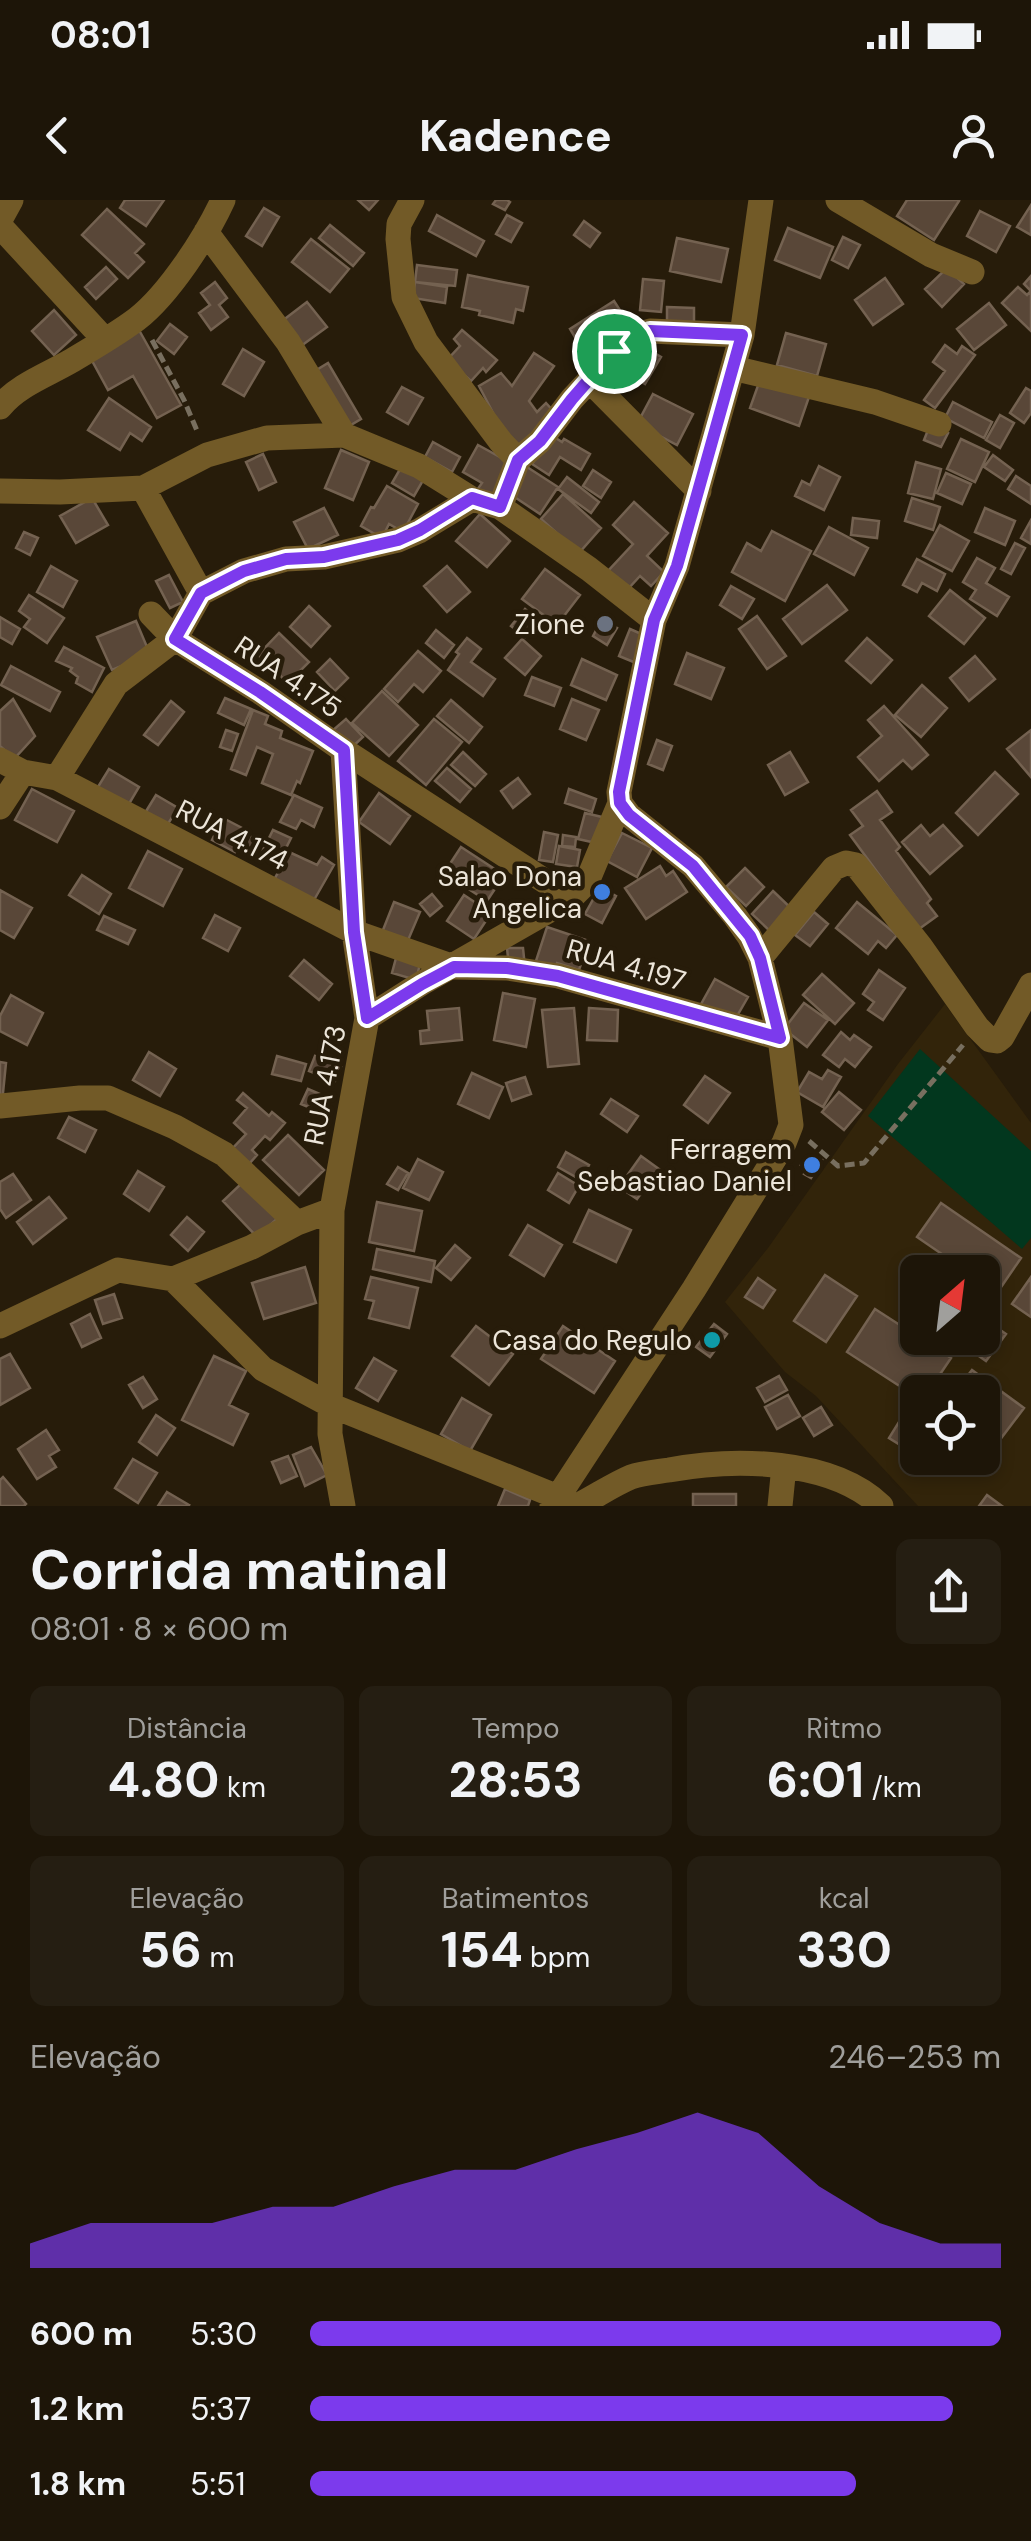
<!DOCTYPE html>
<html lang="pt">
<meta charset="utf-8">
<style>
:root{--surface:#1d1508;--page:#251e12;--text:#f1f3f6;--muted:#a09f9c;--line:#3b3429;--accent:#7c3aed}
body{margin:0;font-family:"DM Sans",sans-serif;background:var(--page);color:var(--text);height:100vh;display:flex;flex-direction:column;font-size:38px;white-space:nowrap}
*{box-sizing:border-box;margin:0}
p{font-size:32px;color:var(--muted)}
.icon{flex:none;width:55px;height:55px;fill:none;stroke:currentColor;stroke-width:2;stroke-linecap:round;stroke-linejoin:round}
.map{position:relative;height:1306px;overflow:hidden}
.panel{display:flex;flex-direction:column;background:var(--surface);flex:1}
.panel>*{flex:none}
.needle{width:65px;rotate:28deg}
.fabs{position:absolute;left:900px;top:1055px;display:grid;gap:20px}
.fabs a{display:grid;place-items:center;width:100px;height:100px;border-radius:15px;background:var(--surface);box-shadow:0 5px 15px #0003,0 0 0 2px var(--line);font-size:50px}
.pin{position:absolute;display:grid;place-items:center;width:85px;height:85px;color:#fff;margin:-42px;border:5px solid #fff;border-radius:50%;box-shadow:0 2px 10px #0007}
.round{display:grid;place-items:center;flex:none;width:105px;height:105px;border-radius:15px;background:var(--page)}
.summary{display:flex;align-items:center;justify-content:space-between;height:170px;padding:0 30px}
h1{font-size:55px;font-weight:700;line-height:75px}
.metrics{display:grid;grid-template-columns:repeat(3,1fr);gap:15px;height:170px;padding:10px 30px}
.metrics div{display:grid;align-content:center;border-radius:15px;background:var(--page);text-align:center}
.metrics b{font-size:50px;font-weight:700}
.metrics small{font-size:28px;font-weight:400}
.metrics p{font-size:28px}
.chart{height:280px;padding:20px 30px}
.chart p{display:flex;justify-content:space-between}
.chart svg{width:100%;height:180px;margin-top:10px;fill:var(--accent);opacity:.7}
ul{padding:0 30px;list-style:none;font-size:32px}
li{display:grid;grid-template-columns:160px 120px 1fr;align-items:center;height:75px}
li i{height:25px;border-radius:12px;background:var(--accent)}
.status{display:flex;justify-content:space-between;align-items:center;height:70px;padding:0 50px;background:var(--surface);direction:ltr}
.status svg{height:28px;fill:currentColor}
header{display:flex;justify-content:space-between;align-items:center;height:130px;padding:0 30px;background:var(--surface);font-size:45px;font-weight:700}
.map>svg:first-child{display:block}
.built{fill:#32240a;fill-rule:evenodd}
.garden{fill:#02371e}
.building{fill:#594738;stroke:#746251;stroke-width:2.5}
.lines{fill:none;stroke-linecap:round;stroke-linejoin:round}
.path{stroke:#786f5f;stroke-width:5;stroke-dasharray:10 5;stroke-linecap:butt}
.street{stroke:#725a27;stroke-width:25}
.route-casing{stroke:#fff;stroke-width:20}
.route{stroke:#7c3aed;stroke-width:12}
.worship-dot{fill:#6b7280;stroke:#271c0a;stroke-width:4}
.shop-dot{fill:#3f7fe0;stroke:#271c0a;stroke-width:4}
.culture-dot{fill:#0f9aa8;stroke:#271c0a;stroke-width:4}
.labels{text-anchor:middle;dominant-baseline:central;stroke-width:9;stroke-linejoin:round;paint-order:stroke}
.poi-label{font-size:28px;fill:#ece5d9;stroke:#271c0a;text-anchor:end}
.street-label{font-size:28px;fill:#ece5d9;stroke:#271c0a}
</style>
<div class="status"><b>08:01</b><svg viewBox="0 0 49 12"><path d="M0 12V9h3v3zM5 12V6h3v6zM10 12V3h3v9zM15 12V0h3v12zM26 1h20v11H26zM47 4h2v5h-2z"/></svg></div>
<header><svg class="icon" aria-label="back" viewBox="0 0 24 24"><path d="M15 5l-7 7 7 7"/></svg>Kadence<svg class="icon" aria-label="person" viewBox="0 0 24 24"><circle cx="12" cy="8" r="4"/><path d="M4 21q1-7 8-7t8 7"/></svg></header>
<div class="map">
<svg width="1031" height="1306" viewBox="0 0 1031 1306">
<rect width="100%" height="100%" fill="#271c0a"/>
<path class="built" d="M945,804L1031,923V1306H918L816,1196L785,1172L725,1102L768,1048L898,864ZM918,1072H982V1138H918ZM918,1192H982V1258H918Z"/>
<path class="garden" d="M920,849L1031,951V1038L1022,1049L868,916Z"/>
<path class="building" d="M125,0H164L146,26L120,8Z
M358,0H378L369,10Z
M496,0H507L510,2L505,10L493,4Z
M907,0H957L959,1L934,40L897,16Z
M1031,5V35L1017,27Z
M264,8L279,17L262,46L246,36Z
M107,9L144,44L135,53L144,62L128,78L82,35Z
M980,11L1010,26L996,52L967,36Z
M437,15L484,41L476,56L429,31Z
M507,15L522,23L511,42L496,34Z
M584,21L600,33L590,47L574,35Z
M330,25L364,53L353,66L319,38Z
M788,28L833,47L820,78L775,60Z
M843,37L860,45L848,68L832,60Z
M677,38L728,49L721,82L670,71Z
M311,39L349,69L330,92L292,62Z
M417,65L457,70L455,86L415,82Z
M106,67L117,79L96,99L85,87Z
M947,68L964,84L942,107L925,89Z
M468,75L528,87L523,111L516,109L513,123L479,115L480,111L462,107Z
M1031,76V131L1002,103L1018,87L1027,95L1031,91L1024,84Z
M885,78L903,104L873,125L855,100Z
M643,79L664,81L661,112L640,110Z
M215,82L227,98L219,105L228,117L211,130L199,113L210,105L201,93Z
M415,82L447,87L445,103L413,98Z
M614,101L627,121L582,149L570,129Z
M307,102L327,127L301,146L282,121Z
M989,103L1006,125L974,150L957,129Z
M667,107L694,108V124L667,123Z
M54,110L76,135L54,155L32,131Z
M170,124L187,137L174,154L157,141Z
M139,130L181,205L157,218L133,176L108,190L90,157Z
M462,130L497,160L486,172L483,168L471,181L447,160L460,146L454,139Z
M786,133L826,144L817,176L777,165Z
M634,141L661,157L645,184L618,167Z
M945,145L957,154L962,146L975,155L935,208L924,200L945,171L933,162Z
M243,149L264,162L244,196L223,184Z
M534,153L554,166L529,201L537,212L546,203L556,214L514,253L479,186L501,173L512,186Z
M328,163L361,219L344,229L310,174Z
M761,177L810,194L799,226L750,208Z
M402,187L423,198L408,224L387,212Z
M1026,188L1031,191V213L1024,223L1010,213Z
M653,194L693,214L677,245L637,224Z
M109,198L151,227L142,241L130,233L120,250L88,230Z
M953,202L992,222L984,238L945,218Z
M1000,215L1014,223L1000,248L986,240Z
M930,225L948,233L941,247L924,240Z
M551,235L562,242L564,239L590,254L581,270L560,257L549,275L532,264Z
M961,239L989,252L975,282L947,269Z
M433,242L460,257L452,272L425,257Z
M478,245L511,263L491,298L477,290L482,283L463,272Z
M341,250L369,262L353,300L325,288Z
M263,254L276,282L259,290L246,262Z
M993,255L1013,270L1005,281L984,267Z
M916,262L941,269L933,299L908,293Z
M403,264L425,277L414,296L392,283Z
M819,266L840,277L824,310L795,296L802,281L810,285Z
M527,267L558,287L540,314L510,294Z
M593,270L611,282L601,298L583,286Z
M946,273L971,284L962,304L937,293Z
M1016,276L1031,286V304L1008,289Z
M567,277L599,302L591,313L558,289Z
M387,286L418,304L403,332L389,324L382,338L361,326L371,307L374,308Z
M563,294L601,328L579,353L541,319Z
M92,298L108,325L76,343L60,316Z
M912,298L940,307L933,330L905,321Z
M634,302L668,333L647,356L664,372L651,386L640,376L628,389L608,371L633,344L613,325Z
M324,308L338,335L308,349L294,322Z
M985,308L1015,321L1005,345L975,332Z
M480,314L510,341L487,367L456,341Z
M853,318L879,321L877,338L851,335Z
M1031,320V344L1021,338Z
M940,325L969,341L952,371L923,356Z
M829,327L868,348L854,375L814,354Z
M772,331L811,351L785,401L732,372L747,343L761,351Z
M24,332L38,338L30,355L16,348Z
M1015,343L1025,348L1011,374L1001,369Z
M977,358L995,368L986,383L1009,397L997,416L970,399L976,390L963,382Z
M917,359L945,374L937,391L922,383L917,392L903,385Z
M51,366L77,381L63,407L37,392Z
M447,366L470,392L447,412L424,386Z
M545,369L580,395L557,425L522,399Z
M169,375L183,402L170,408L156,381Z
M827,385L847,410L802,444L783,419Z
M731,386L754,399L742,419L720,405Z
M950,390L985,418L964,444L929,416Z
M29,395L64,418L47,443L24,427L30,419L19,411Z
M309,406L330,426L311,447L290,427Z
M525,409L538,420L525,437L511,426Z
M757,416L786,456L767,469L739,429Z
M0,417L20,429L12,444L0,437Z
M602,419L617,428L607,445L593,436Z
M136,421L150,454L112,470L97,437Z
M630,429L646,436L636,463L619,456Z
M436,430L454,445L444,458L426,443Z
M279,433L309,462L288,483L258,455Z
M467,438L481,449L471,462L495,479L483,496L448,470L459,454L456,452Z
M867,438L892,460L871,483L846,461Z
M522,439L541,456L525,475L505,458Z
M64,447L104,468L92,492L76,483L78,477L70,471L72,468L56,461Z
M418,451L441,471L423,492L414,484L398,502L384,489Z
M687,453L724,468L711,499L675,484Z
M975,456L995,479L969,501L950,478Z
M330,459L348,478L335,491L317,472Z
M582,459L617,475L606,500L571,485Z
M11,466L60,492L50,511L1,485Z
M532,477L561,488L554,506L525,495Z
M922,485L947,508L921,537L895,515Z
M382,491L418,525L389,556L352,523Z
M225,498L251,509L244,525L218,513Z
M13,499L35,536L14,559L0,546V511Z
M572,499L599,510L586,540L560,529Z
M451,500L482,527L469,543L437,516Z
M171,501L184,512L158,545L144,535Z
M884,506L928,555L912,569L903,560L879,581L858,557L882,536L868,520Z
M253,510L268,516L265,524L282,531L280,538L313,551L300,583L297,581L291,595L262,583L273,554L257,547L246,575L231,569Z
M346,519L363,537L350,549L332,531Z
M434,519L462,542L426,585L398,561Z
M226,530L238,534L232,551L220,547Z
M1031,530V577L1007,549Z
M657,540L672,546L663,570L648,564Z
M463,552L486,574L475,586L451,565Z
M790,552L808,582L785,595L768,565Z
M447,568L471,589L460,602L435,581Z
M109,569L139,587L126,609L96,590Z
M995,572L1018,594L978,635L956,613Z
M518,578L530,594L513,608L501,591Z
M32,589L74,611L57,642L15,620Z
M569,589L596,599L592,612L565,603Z
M877,591L892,612L880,620L900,647L896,651L931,699L927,703L937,716L919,729L850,635L863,626L851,610Z
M379,593L410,616L390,644L359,622Z
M156,595L178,608L166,627L145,613Z
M294,595L322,608L314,627L301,620L296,629L280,622Z
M585,613L602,617L596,643L578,639Z
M223,618L246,630L235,652L212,640Z
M921,625L930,636L943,625L962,646L930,674L902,642Z
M273,630L291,638L280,660L262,652Z
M544,632L558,635L553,662L539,660Z
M622,633L652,648L637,677L607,661Z
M248,635L261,643L253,654L241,647Z
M563,635L576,637L575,647L562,646Z
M559,646L580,650L577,667L556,664Z
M461,647L504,675L487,701L444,673Z
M148,651L182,669L163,706L129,688Z
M289,652L317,665L322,657L334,665L310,707L274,680Z
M660,666L666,676L673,671L687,692L646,719L625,688Z
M745,668L764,687L746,706L726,687Z
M82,675L111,694L99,714L69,695Z
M600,687L616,696L602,723L585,714Z
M0,690L32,708L14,738L0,730Z
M773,691L794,711L772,733L752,714Z
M432,694L442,706L430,716L420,704Z
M464,695L491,713L474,739L447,721Z
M394,702L420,712L406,745L381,735Z
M857,702L897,735L886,748L878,741L868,754L836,728Z
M814,712L828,724L810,746L795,735Z
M215,715L240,728L228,751L203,738Z
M104,716L135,730L128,744L97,730Z
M547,727L589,741L579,770L557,763L553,774L534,767Z
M507,748H523L525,767H509Z
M396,758L420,764L416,780L392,773Z
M304,760L332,784L319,800L290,776Z
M879,770L905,788L883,820L868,810L874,802L863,794Z
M822,774L854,803L835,824L803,795Z
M715,779L748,797L733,823L700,806Z
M503,793L535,799L526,847L494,840Z
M11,795L43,813L27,845L0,831V816Z
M804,803L828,820L807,847L784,829Z
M459,808L462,840L421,844L420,831L429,830L427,811Z
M574,808L579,864L548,867L542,810Z
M589,808L618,810L617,841L587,840Z
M841,832L850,840L854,835L871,847L855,867L845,859L839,867L823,855Z
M149,852L176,869L160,896L133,880Z
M277,856L306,864L301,881L272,874Z
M315,856L341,867L335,881L309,871Z
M0,862L6,863L2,903H0Z
M828,870L841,877L823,907L797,892L809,872L822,879Z
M472,873L503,887L489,918L458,904Z
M705,876L730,893L708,923L684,905Z
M525,877L531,894L512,901L506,883Z
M308,889L329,898L323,913L301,904Z
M839,892L861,910L844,930L822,912Z
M243,893L269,916L272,912L285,923L270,940L265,936L252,950L257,955L249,964L232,949L246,934L234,923L247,908L237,900Z
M611,899L638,916L627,932L601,914Z
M69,917L96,930L85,952L58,938Z
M288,935L324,970L299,995L263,960Z
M566,952L589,965L581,980L558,967Z
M641,956L659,969L637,999L619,987Z
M815,956L822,960L811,978L804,974L807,968L801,965L806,957L812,960Z
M418,959L443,972L429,1000L403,988Z
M398,967L408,973L398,990L387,984Z
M138,971L164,987L149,1011L124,994Z
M558,973L579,986L569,1003L548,990Z
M13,974L31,1000L6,1018L0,1009V982Z
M244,981L278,1018L257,1037L223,1001Z
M49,997L66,1018L33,1044L17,1022Z
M377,1002L422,1011L414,1051L369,1042Z
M941,1003L1021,1058L997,1093L982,1083V1072H968L917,1037Z
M589,1010L631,1030L616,1062L574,1042Z
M187,1017L204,1032L188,1051L171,1035Z
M528,1025L562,1045L544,1076L510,1055Z
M455,1045L470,1058L451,1080L436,1068Z
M377,1049L435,1061L431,1082L373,1069Z
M305,1067L316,1103L264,1119L252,1083Z
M825,1075L857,1096L826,1142L794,1121Z
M371,1077L418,1088L409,1128L369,1118L374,1101L365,1099Z
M1031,1077V1117L1012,1104Z
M758,1078L775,1090L763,1108L745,1097Z
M114,1094L122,1118L103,1124L95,1100Z
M875,1109L951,1158L928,1192H918V1198L847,1152Z
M90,1114L101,1138L82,1147L71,1124Z
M982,1117L1006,1134L986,1161L956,1140L957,1138H982Z
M714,1124L727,1134L710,1157L696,1147Z
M476,1126L513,1154L489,1185L452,1156Z
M563,1126L615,1161L594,1193L541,1159Z
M10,1154L30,1188L0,1205V1159Z
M214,1156L246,1171L229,1205L248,1214L233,1245L182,1220Z
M374,1158L396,1171L378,1201L356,1188Z
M972,1170L1024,1208L993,1249L982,1241V1192H955Z
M779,1176L787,1190L765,1202L757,1188Z
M143,1177L157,1199L143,1208L129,1185Z
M788,1195L800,1216L777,1229L765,1207Z
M462,1198L491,1215L470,1251L441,1234Z
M821,1207L832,1225L814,1236L803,1218Z
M907,1209L918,1216V1256L889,1238Z
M156,1215L175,1228L157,1255L139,1242Z
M46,1230L59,1250L49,1256L56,1267L37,1279L18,1249Z
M311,1247L327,1275L305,1286L293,1255Z
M288,1256L297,1276L281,1283L272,1262Z
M133,1259L157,1273L138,1303L115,1288Z
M3,1277L26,1304L24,1306H0V1280Z
M505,1289L530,1300L528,1306H498Z
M167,1292L189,1305L188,1306H158Z
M693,1294H736V1306H693Z
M987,1295L1002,1306H979Z"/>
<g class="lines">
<path class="path" d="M152,140L184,200L198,233
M809,941L838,966L864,963L963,845"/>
<path class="street" d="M412,0L399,24L398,39L404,97L426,142L501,242L518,260L500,307
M838,0L931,55L972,72
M0,20L11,0
M0,26L104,139
M206,32L288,142L344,235
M733,168L875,202L939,224
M589,180L699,291
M0,207C18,185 47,175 71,161C93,148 117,134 137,119C169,94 206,37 223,0
M518,260L540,241L572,199L629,138L650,131L742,135
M0,291L60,292L143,288L207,255L267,238L344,235L419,266L472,299L500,307L589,369L654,420
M201,393L244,371L286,359L324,357L398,340L419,331L472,299
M151,414L175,439L260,492L343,550L571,698
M0,560L23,572
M57,578L116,484L175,439L201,393L143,288
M0,607L23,572L57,578L354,732L454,767L507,768L558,776L780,838
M760,758L834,668L846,663L856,665L920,746L977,827L990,840L997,841L1002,837L1031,785
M367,818L422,783L571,698L587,682L620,603L619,592L654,420L677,366L742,135L761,0
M0,906L80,898H108L175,927L224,954L297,1023L332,1010
M173,1079L263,1169L330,1205L558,1297
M0,1126L118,1070L173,1079L252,1047L297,1023
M343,1306L330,1234L332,1010L367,818L354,732L343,550
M552,1306L694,1089L784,943L791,925L780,838L760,758L749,736L735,716L693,666L629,615L620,603
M577,1306C595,1297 612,1285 631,1277C642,1273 656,1272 669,1270C733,1258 831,1258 881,1306
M780,1306L784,1266"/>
</g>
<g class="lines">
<defs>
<path id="route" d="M650,131L742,135L677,366L654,420L619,592L620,603L629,615L693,666L750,736L760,758L780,838L558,776L507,768L454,767L422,784L367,818L354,732L344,550L260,492L175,439L201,393L244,371L286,359L324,357L398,340L420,330L472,298L500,307L518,260L540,241L572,199L614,151L629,138Z"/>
</defs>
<use href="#route" class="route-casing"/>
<use href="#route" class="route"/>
</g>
<circle class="worship-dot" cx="605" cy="424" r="10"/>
<g class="shop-dot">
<circle cx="602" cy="692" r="10"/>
<circle cx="812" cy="965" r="10"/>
</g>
<circle class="culture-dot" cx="712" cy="1140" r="10"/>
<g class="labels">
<g class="poi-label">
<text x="585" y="424">Zione</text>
<text x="582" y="676">Salao Dona<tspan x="582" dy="32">Angelica</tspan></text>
<text x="792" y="949">Ferragem<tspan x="792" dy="32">Sebastiao Daniel</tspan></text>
<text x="692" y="1140">Casa do Regulo</text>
</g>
<g class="street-label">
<text transform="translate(288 477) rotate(34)">RUA 4.175</text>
<text transform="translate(232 635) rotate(27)">RUA 4.174</text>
<text transform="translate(626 765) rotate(16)">RUA 4.197</text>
<text transform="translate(325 885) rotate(-79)">RUA 4.173</text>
</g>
</g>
</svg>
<div class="fabs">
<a><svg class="needle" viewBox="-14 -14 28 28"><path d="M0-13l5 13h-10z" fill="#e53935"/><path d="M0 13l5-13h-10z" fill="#a09f9c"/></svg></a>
<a><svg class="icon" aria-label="locate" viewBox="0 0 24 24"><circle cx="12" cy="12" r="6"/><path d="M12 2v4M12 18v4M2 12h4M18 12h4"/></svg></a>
</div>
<div class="pin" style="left:614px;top:151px;background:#1e9e55"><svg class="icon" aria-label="arrive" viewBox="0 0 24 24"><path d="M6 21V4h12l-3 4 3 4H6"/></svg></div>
</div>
<section class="panel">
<div class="summary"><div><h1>Corrida matinal</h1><p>08:01 · 8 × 600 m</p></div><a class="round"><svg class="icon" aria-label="share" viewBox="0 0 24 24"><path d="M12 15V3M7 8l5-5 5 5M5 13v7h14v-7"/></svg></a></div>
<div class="metrics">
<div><p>Distância</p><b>4.80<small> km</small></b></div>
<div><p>Tempo</p><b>28:53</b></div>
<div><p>Ritmo</p><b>6:01<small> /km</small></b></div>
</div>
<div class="metrics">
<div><p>Elevação</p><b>56<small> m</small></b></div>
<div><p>Batimentos</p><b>154<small> bpm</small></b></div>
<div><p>kcal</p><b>330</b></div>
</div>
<div class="chart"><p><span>Elevação</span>246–253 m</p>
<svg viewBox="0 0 160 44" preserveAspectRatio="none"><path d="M0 44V38L10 33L20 33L30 33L40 29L50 29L60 24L70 20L80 20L90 15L100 11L110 6L120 11L130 24L140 33L150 38L160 38V44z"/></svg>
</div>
<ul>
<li><b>600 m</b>5:30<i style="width:100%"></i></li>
<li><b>1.2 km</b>5:37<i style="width:93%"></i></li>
<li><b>1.8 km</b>5:51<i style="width:79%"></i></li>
</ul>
</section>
